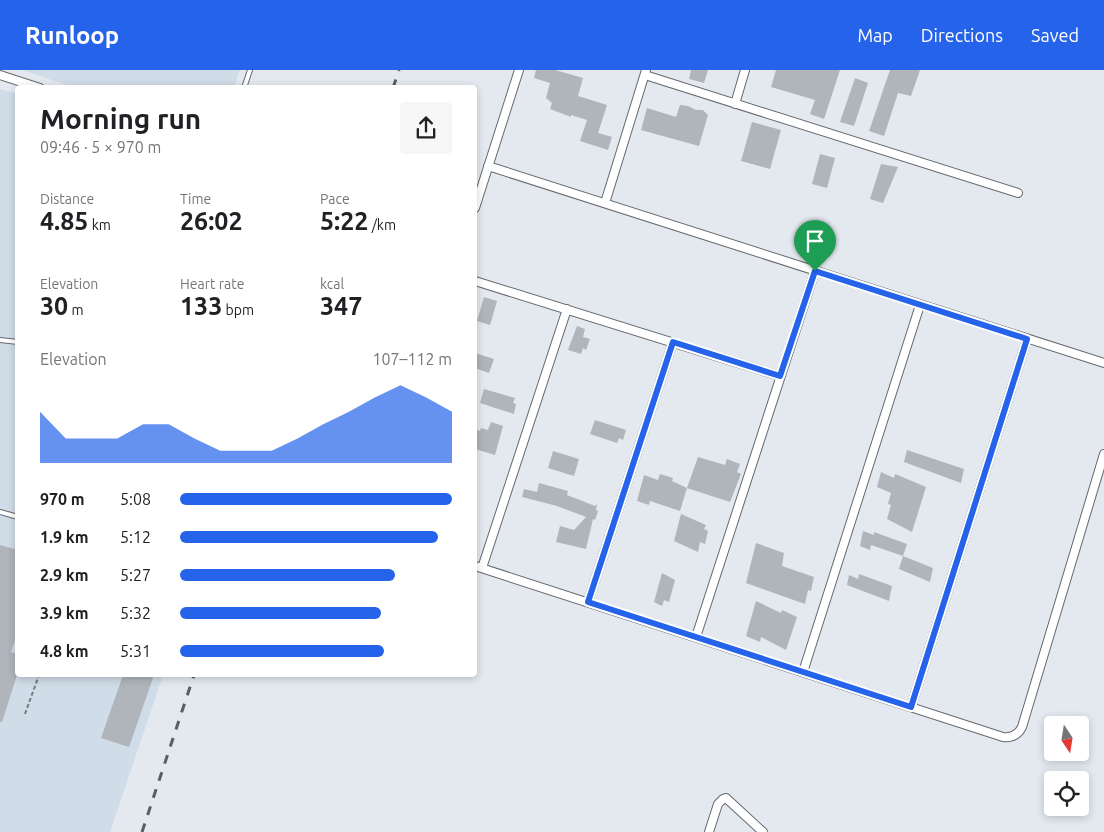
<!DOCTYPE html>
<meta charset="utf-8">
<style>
:root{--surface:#fff;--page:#f6f6f6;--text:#202124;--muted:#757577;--accent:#2563eb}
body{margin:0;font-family:Ubuntu,sans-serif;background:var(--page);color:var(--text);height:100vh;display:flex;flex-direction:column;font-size:19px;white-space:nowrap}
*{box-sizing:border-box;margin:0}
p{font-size:16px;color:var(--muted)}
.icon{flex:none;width:28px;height:28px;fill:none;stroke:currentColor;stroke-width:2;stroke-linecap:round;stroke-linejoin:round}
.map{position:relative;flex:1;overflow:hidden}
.details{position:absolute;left:15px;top:15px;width:462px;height:592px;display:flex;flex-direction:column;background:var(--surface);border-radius:5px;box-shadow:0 2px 8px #0003}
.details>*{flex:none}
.needle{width:32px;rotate:168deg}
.controls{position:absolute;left:1044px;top:646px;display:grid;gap:10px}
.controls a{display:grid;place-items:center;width:45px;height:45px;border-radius:5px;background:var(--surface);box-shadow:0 2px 8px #0003;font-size:25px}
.pin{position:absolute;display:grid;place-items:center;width:42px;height:42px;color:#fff;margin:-51px -21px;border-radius:50% 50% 50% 0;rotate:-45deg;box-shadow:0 0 5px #0007}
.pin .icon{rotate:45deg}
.round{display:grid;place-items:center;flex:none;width:52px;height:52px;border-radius:5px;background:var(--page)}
.summary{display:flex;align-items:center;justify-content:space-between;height:85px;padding:0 25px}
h1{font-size:28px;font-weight:600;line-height:38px}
.metrics{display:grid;grid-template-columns:repeat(3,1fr);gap:8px;height:85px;padding:5px 25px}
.metrics div{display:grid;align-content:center}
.metrics b{font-size:25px;font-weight:600}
.metrics small{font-size:14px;font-weight:400}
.metrics p{font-size:14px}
.chart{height:140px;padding:10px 25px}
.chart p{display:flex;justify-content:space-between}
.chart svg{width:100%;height:90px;margin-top:5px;fill:var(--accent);opacity:.7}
ul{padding:0 25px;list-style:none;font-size:16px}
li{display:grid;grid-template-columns:80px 60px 1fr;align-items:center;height:38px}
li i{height:12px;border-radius:6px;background:var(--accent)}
header{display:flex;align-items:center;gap:30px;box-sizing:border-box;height:70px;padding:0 25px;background:var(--accent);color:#fff}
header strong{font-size:24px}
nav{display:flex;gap:28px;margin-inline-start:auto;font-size:18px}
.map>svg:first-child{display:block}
.built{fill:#d0dce7}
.building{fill:#afb5bb}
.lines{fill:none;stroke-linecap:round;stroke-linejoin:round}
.service-casing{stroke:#64696f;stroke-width:6}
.minor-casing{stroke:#64696f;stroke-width:10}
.path{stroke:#76797d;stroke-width:2;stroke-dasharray:4 2.5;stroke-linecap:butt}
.service{stroke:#fff;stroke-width:4}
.minor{stroke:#fff;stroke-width:8}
.rail{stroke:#5a5d61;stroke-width:3;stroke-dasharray:9 9;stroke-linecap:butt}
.route-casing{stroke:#fff;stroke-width:10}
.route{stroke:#2563eb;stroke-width:6}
</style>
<header>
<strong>Runloop</strong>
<nav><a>Map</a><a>Directions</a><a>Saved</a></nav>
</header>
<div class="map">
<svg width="1104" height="762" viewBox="0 0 1104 762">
<rect width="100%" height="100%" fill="#e3e9ef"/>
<path class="built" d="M22,0H240L234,17L76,18Z
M0,19L18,24V605H163L110,762H0Z"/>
<path class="building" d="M536,0H555L583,8L578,26L607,35L598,63L612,67L608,80L580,71L587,50L571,45V47L550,39L552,33L546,28L550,13L534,8Z
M691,0H708L704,13L689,9Z
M776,0H840L824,49L810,44L815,30L771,17Z
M890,0H920L911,26L898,23L884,66L869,61Z
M855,8L868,13L854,56L840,52Z
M680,35L688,36L696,40H703L708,45L699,76L641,60L647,38L676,47Z
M752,52L781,60L770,99L741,91Z
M820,84L835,88L827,118L812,114Z
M881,94L898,97L883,133L870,129Z
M484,227L497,231L490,255L477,251Z
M577,256L585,259L583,267L590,269L586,280L583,278L581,284L568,280Z
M475,283L494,289L489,303L475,298Z
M484,319L515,328L513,333L516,334L514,344L480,333Z
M595,350L626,360L623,370L619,368L617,373L590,364Z
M491,352L503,356L495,385L475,379V359L480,361L481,358L488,360Z
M907,380L964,399L961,413L904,392Z
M553,381L579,389L574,406L548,398Z
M698,387L725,395L727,389L740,394L737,402L741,404L730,432L687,418Z
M881,402L894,408L895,404L926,417L912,462L887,449L891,435L888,434L891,423L877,417Z
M660,404L673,408L672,411L687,418L680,441L650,431L649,435L637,431L644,405L658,410Z
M539,413L568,421L567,425L595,436L597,434L596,440L598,441L595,450L593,449L586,479L556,472L560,456L574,460L586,447L557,436L522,427L524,419L537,422Z
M681,444L706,455L704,459L708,461L705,474L700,472L698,482L674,471Z
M863,461L874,465V462L907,474L903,486L871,475L870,480L860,476Z
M756,473L784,483L782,496L814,507L811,521L808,520L805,534L746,513Z
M0,475L18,480V561L11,582L18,584V602L2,652H0Z
M903,486L933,498L930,512L899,499Z
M662,503L675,510L669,532L664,530L662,536L654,532Z
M859,504L892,516L889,531L847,515L849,505L858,509Z
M756,531L781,543L782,540L797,547L786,580L761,567L760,572L746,566Z
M123,605H154L129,677L101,668Z"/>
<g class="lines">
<defs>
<path id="service" d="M244,18L250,0
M0,270L18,272
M0,442L18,447"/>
<path id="minor" d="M0,5L40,18
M645,5L1018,123
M735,34L745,0
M488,96L1104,293
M605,133L646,0
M475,138L519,0
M475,211L780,306
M475,496L1003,667C1012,668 1018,665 1022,657L1104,384
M482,498L567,239
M588,532L673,272
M696,567L815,201
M803,602L920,235
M911,637L1027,269
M709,762L718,734L723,729L726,728L763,762"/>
</defs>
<use href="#service" class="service-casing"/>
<use href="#minor" class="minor-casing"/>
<path class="path" d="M25,644L39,605"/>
<use href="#service" class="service"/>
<use href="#minor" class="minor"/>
<path class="rail" d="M393,18L399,0
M142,762L194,605"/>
</g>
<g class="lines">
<defs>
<path id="route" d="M815,201L1027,269L911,637L588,532L673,272L780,306Z"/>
</defs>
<use href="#route" class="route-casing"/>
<use href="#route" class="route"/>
</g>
</svg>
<div class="controls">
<a><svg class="needle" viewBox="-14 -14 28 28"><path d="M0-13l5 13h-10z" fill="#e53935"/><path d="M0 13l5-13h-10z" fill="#757577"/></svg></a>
<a><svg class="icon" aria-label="locate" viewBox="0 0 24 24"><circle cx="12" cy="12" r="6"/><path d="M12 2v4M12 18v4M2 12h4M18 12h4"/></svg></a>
</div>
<div class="pin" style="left:815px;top:201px;background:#1e9e55"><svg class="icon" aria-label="arrive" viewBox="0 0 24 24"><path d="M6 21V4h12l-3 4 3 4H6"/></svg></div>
<section class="details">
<div class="summary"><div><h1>Morning run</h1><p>09:46 · 5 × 970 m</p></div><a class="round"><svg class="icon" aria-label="share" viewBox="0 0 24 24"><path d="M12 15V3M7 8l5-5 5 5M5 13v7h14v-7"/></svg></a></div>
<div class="metrics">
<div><p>Distance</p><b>4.85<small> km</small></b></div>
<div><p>Time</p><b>26:02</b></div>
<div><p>Pace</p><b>5:22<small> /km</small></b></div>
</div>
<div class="metrics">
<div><p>Elevation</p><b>30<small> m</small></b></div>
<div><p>Heart rate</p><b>133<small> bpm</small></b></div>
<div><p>kcal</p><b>347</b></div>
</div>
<div class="chart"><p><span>Elevation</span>107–112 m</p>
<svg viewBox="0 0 160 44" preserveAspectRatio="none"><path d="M0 44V19L10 32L20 32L30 32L40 25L50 25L60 32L70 38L80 38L90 38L100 32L110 25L120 19L130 12L140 6L150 12L160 19V44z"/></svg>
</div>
<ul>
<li><b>970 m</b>5:08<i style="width:100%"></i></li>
<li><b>1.9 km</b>5:12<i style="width:95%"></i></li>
<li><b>2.9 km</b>5:27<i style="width:79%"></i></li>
<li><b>3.9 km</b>5:32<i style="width:74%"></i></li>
<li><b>4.8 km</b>5:31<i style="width:75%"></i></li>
</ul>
</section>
</div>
